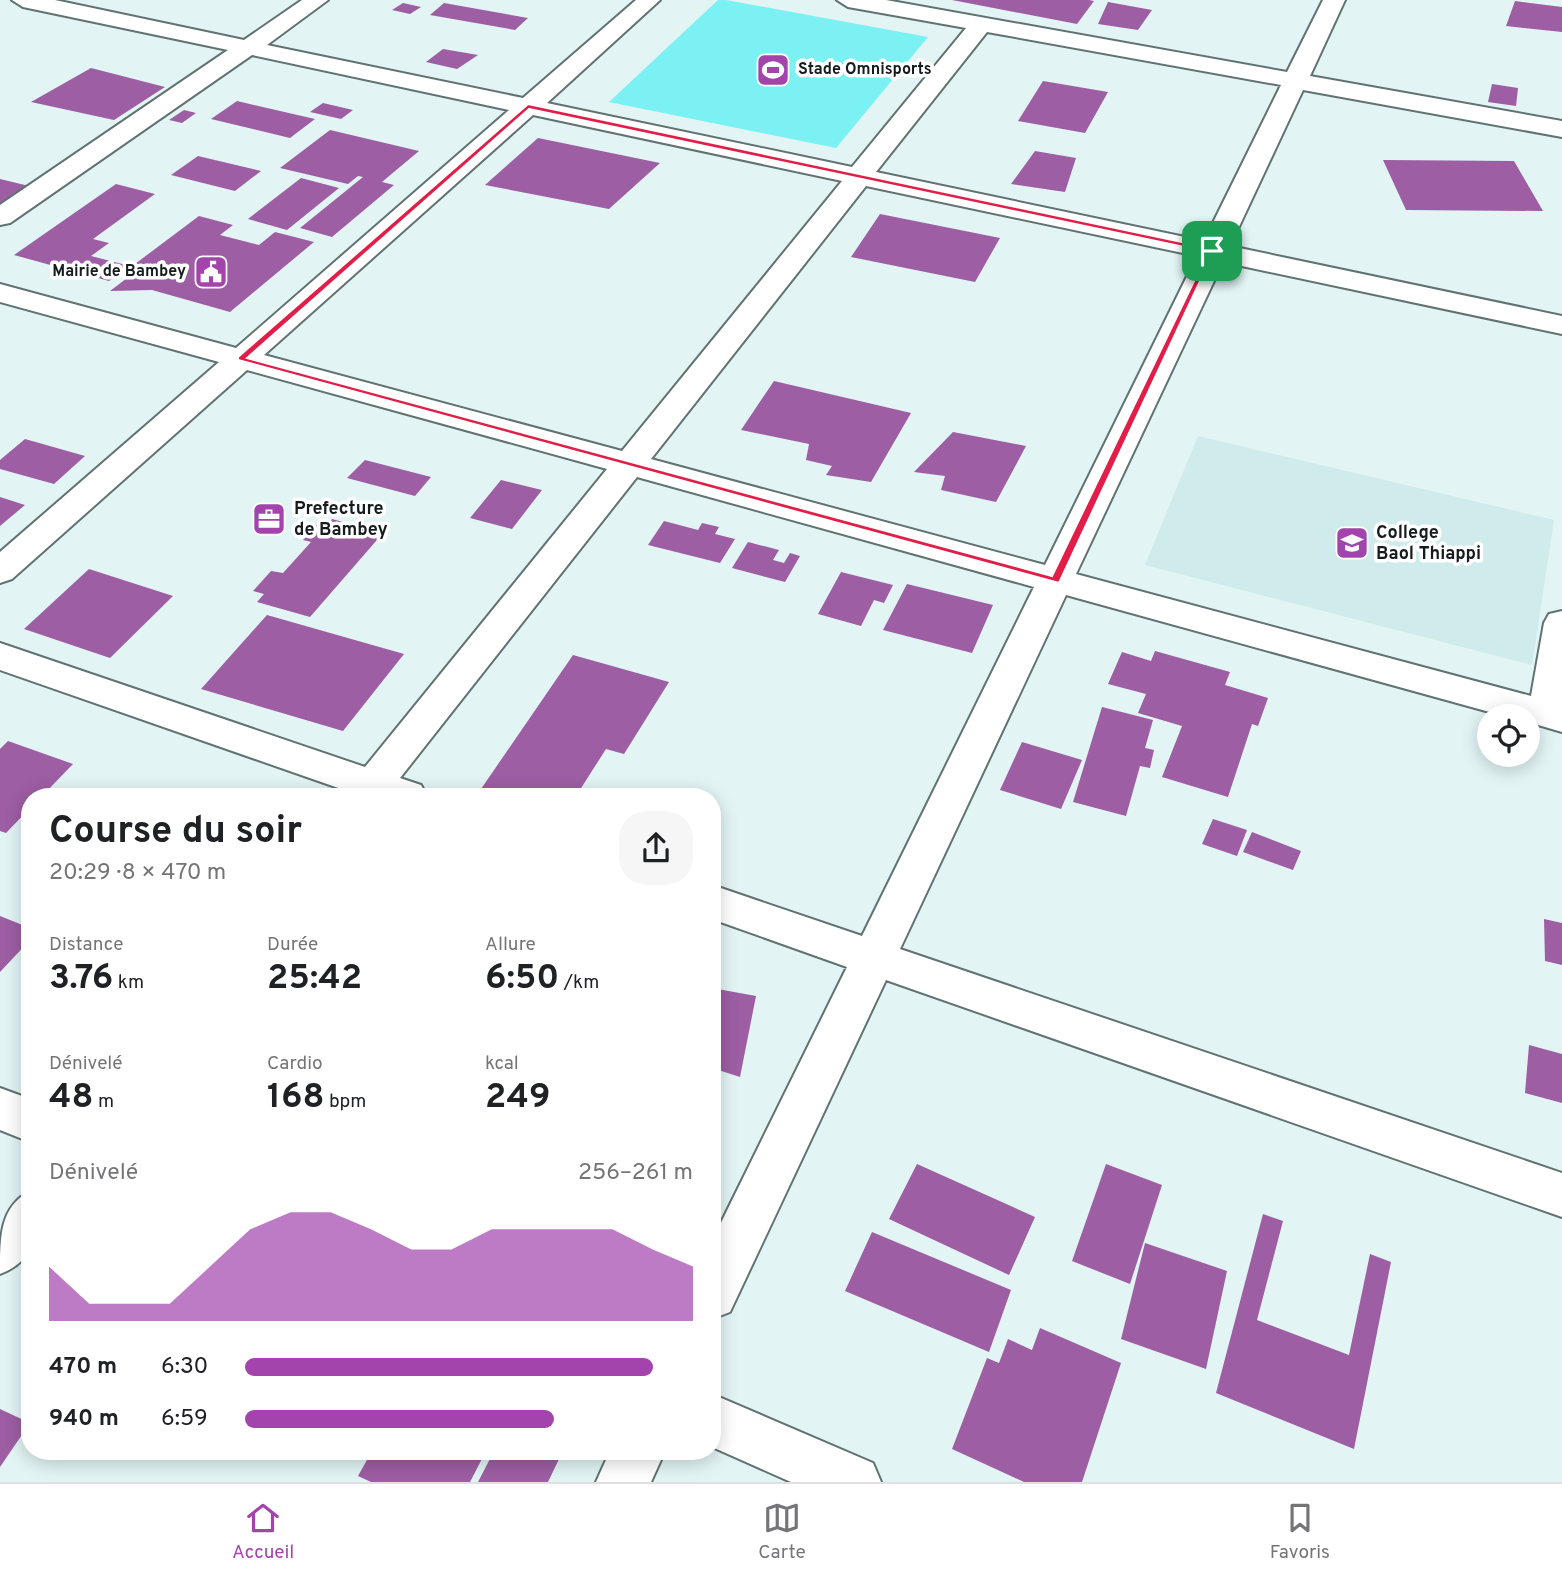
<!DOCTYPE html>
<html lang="fr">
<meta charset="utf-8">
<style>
:root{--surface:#fff;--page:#f6f6f6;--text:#202124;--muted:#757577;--line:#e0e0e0;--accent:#a344ad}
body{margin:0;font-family:Overpass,sans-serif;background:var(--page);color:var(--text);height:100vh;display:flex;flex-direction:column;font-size:26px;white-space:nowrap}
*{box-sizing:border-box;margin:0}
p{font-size:23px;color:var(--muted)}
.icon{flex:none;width:38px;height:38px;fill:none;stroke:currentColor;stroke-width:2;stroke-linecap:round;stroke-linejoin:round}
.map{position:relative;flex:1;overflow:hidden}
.details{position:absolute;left:21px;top:788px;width:700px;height:672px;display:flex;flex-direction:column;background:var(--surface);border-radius:28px;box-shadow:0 4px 18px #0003}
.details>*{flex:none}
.buttons{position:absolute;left:1477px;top:704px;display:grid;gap:14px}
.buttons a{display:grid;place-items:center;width:63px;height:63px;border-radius:50%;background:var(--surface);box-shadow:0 4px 18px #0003;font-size:35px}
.pin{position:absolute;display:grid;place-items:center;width:60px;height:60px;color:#fff;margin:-30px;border-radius:14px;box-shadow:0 4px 10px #0006}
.round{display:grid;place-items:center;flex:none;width:74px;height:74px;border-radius:28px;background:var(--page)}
.summary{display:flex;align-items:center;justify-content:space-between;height:119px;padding:0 28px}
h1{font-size:38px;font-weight:700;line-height:52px}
.metrics{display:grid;grid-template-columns:repeat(3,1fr);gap:10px;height:119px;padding:7px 28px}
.metrics div{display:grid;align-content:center}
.metrics b{font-size:35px;font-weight:700}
.metrics small{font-size:19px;font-weight:400}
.metrics p{font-size:19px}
.chart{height:196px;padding:14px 28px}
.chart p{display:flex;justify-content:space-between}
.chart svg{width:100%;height:126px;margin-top:7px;fill:var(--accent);opacity:.7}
ul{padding:0 28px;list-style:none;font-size:23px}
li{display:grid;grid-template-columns:112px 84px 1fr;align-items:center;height:52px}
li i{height:18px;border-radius:9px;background:var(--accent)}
.tab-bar{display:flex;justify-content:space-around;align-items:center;height:98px;border-top:2px solid var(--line);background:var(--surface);font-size:19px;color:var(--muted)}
.tab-bar a{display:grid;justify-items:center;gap:4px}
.tab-bar .selected{color:var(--accent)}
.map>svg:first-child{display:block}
.built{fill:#cfebeb}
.green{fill:#7cf1f3}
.building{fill:#9d5ea3}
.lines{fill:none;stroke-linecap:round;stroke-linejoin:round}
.minor-casing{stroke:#617272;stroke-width:4}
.minor{fill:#fff;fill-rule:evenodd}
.route{fill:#e11d48;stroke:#fff;stroke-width:2;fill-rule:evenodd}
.labels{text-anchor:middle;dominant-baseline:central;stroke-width:7;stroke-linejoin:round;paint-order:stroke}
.far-poi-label{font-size:16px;font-weight:bold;fill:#151c1c;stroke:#fff;text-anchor:start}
.poi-label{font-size:18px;font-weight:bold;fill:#151c1c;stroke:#fff;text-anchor:start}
</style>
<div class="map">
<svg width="1562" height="1482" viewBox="0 0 1562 1482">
<rect width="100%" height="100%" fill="#e2f4f4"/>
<path class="built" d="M1198,436L1554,520L1532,665L1145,565Z"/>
<path class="green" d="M718,0H726L928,37L836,148L609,102Z"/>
<path class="building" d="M952,0H1089L1094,1L1077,24Z
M1515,1L1562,7V32L1506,26Z
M1108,2L1152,10L1138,30L1098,24Z
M403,3L421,7L410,14L392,10Z
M444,3L528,18L515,30L430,15Z
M443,49L478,55L457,69L426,62Z
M91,68L165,87L114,120L31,102Z
M1043,81L1108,92L1085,133L1018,121Z
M1492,84L1518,88L1516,106L1488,102Z
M237,101L315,119L290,138L211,119Z
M323,103L353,110L341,119L310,112Z
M184,110L196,113L182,123L169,120Z
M330,130L419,151L382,182L394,185L332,237L300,228L363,177L358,176L348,184L280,168Z
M538,138L660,163L609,209L485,185Z
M1035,151L1076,158L1065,192L1011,184Z
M198,156L261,171L235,191L171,175Z
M1383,160L1514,161L1543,211L1406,210Z
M301,178L339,188L287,230L248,219Z
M0,179L29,186L0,206Z
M116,184L155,194L93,239L109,243L91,256L130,266L109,281L14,255Z
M880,214L1000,238L975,282L851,257Z
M199,216L233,225L220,235L259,245L275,232L314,242L230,312L152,290L110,291L143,266L135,264Z
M774,381L911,413L871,482L826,475L832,466L806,460L809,444L741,430Z
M953,432L1026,446L996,502L941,490L945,476L914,472Z
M25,439L85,456L54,484L0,469V460Z
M365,460L431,477L415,496L347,478Z
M501,480L542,490L512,529L470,518Z
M0,497L25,505L0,526Z
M332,519L383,533L310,617L257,602L264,594L253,591L271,571L283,573L311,542L303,540L316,525L325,527Z
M664,521L698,530L702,523L719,527L715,534L735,539L720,563L648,545Z
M748,542L779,550L773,560L784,563L790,553L800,556L785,582L732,568Z
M89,569L173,596L110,658L24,629Z
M841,572L893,585L884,603L874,600L861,626L818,614Z
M907,584L993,605L972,653L883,630Z
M267,615L404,654L343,731L201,689Z
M1155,651L1230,672L1225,685L1268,698L1258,726L1252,724L1228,797L1162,777L1182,726L1138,713L1146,694L1108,684L1122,652L1151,661Z
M573,655L669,682L624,754L606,749L576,796H505L481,789Z
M1102,707L1153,720L1145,748L1154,750L1150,768L1140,766L1126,816L1073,802Z
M8,741L73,764L42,796H30V808L6,833L0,831V749Z
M1022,742L1082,760L1061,809L1000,790Z
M1213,819L1247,830L1237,856L1202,844Z
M1252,832L1301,851L1293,870L1243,852Z
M0,916L30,928V940L0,972Z
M1544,919L1562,923V965L1545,961Z
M712,988L756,996L740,1077L712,1068Z
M1529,1045L1562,1054V1103L1525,1093Z
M917,1164L1035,1217L1009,1275L889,1219Z
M1106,1164L1162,1185L1130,1284L1072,1261Z
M1263,1214L1283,1221L1257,1320L1349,1355L1370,1254L1391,1262L1354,1449L1216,1393Z
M872,1232L1011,1290L989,1352L845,1291Z
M1145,1243L1227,1271L1206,1369L1121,1339Z
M1040,1328L1121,1363L1082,1482H1024L952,1449L987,1358L999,1363L1008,1339L1032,1350Z
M0,1409L30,1423L0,1467Z
M372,1451H486L470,1482H371L358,1476Z
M494,1451H539L559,1459L548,1482H478Z"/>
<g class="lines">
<defs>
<path id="minor" d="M12,0H55L244,40L302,0H328L267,45L523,98L636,0H660L547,103L852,167L966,28L848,7L837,0H886L1287,72L1323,0H1345L1310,76L1562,121V137L1303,90L1230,246L1562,316V334L1223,262L1076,574L1531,696L1544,623L1549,614L1562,611V732L1528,722V716H1504L1066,595L900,949L1562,1173V1217L886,980L730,1312L712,1319V1241L847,967L712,919V885L862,936L1034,587L637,477L400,778L421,785L427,796H344L347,791L0,670V643L365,767L607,469L247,370L12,579L0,583V552L219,362L0,302V284L236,348L509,110L252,55L10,223L0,225V205L228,50L23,7ZM987,32L1281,85L1204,241L876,172ZM533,115L842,181L622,451L264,355ZM866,186L1197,256L1045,565L651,459Z
M0,1088L30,1099V1142L0,1130Z
M30,1191C30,1229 42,1258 0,1274C0,1236 0,1207 30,1191Z
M712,1394L873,1463L881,1482H791L712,1447Z
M610,1451H665L651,1482H596Z"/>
</defs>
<use href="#minor" class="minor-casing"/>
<use href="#minor" class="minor"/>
</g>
<path class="route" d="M528,104L1215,249L1059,583L238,360V357ZM529,109L1208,252L1052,576L247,358Z"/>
<defs>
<symbol id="stadium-square" viewBox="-11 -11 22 22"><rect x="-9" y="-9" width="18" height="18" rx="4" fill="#a344ad" stroke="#fff"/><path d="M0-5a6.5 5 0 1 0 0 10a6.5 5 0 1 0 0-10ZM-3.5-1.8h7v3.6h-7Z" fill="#fff"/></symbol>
<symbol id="civic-square" viewBox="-11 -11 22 22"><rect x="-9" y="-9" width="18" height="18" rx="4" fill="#a344ad" stroke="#fff"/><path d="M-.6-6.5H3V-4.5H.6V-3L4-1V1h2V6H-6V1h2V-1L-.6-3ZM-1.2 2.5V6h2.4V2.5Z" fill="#fff"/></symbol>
<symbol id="office-square" viewBox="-11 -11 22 22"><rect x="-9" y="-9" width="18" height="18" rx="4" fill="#a344ad" stroke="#fff"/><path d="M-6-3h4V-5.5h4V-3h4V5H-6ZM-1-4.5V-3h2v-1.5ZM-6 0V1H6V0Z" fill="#fff"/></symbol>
<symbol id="school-square" viewBox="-11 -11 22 22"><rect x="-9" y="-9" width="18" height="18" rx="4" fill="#a344ad" stroke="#fff"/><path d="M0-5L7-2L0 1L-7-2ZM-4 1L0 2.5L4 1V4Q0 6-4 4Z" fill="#fff"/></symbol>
</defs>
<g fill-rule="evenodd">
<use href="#stadium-square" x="754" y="51" width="38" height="38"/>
<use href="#civic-square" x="192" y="253" width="38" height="38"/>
<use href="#office-square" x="250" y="500" width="38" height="38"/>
<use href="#school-square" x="1333" y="524" width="38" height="38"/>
</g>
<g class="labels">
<g class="far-poi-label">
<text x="798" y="70">Stade Omnisports</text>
<text x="186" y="272" text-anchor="end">Mairie de Bambey</text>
</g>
<g class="poi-label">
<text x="294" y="509">Prefecture<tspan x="294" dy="21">de Bambey</tspan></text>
<text x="1376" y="533">College<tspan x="1376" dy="21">Baol Thiappi</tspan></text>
</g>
</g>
</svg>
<div class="buttons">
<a><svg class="icon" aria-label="locate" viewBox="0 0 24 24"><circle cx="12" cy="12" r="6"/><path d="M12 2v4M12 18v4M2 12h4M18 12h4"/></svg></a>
</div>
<div class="pin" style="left:1212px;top:251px;background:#1e9e55"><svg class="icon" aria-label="arrive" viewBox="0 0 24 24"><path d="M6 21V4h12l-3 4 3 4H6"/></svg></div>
<section class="details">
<div class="summary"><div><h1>Course du soir</h1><p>20:29 · 8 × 470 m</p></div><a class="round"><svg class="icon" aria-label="share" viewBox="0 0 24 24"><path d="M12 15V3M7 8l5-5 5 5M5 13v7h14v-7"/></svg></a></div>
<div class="metrics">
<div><p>Distance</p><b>3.76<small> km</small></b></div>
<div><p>Durée</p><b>25:42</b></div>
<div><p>Allure</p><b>6:50<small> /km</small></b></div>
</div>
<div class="metrics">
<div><p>Dénivelé</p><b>48<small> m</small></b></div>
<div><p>Cardio</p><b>168<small> bpm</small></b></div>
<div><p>kcal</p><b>249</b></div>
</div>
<div class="chart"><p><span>Dénivelé</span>256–261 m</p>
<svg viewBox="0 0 160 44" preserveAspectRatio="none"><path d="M0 44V25L10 38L20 38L30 38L40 25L50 12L60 6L70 6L80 12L90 19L100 19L110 12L120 12L130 12L140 12L150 19L160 25V44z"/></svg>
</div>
<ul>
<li><b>470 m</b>6:30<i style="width:91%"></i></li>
<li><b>940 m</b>6:59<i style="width:69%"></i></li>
</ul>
</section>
</div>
<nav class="tab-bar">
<a class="selected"><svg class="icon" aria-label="home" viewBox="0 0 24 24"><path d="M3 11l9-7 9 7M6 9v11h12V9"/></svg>Accueil</a>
<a><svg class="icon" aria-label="map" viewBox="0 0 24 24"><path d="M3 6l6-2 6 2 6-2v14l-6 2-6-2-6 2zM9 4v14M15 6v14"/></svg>Carte</a>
<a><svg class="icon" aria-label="saved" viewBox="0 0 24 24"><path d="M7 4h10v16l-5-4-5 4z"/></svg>Favoris</a>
</nav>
